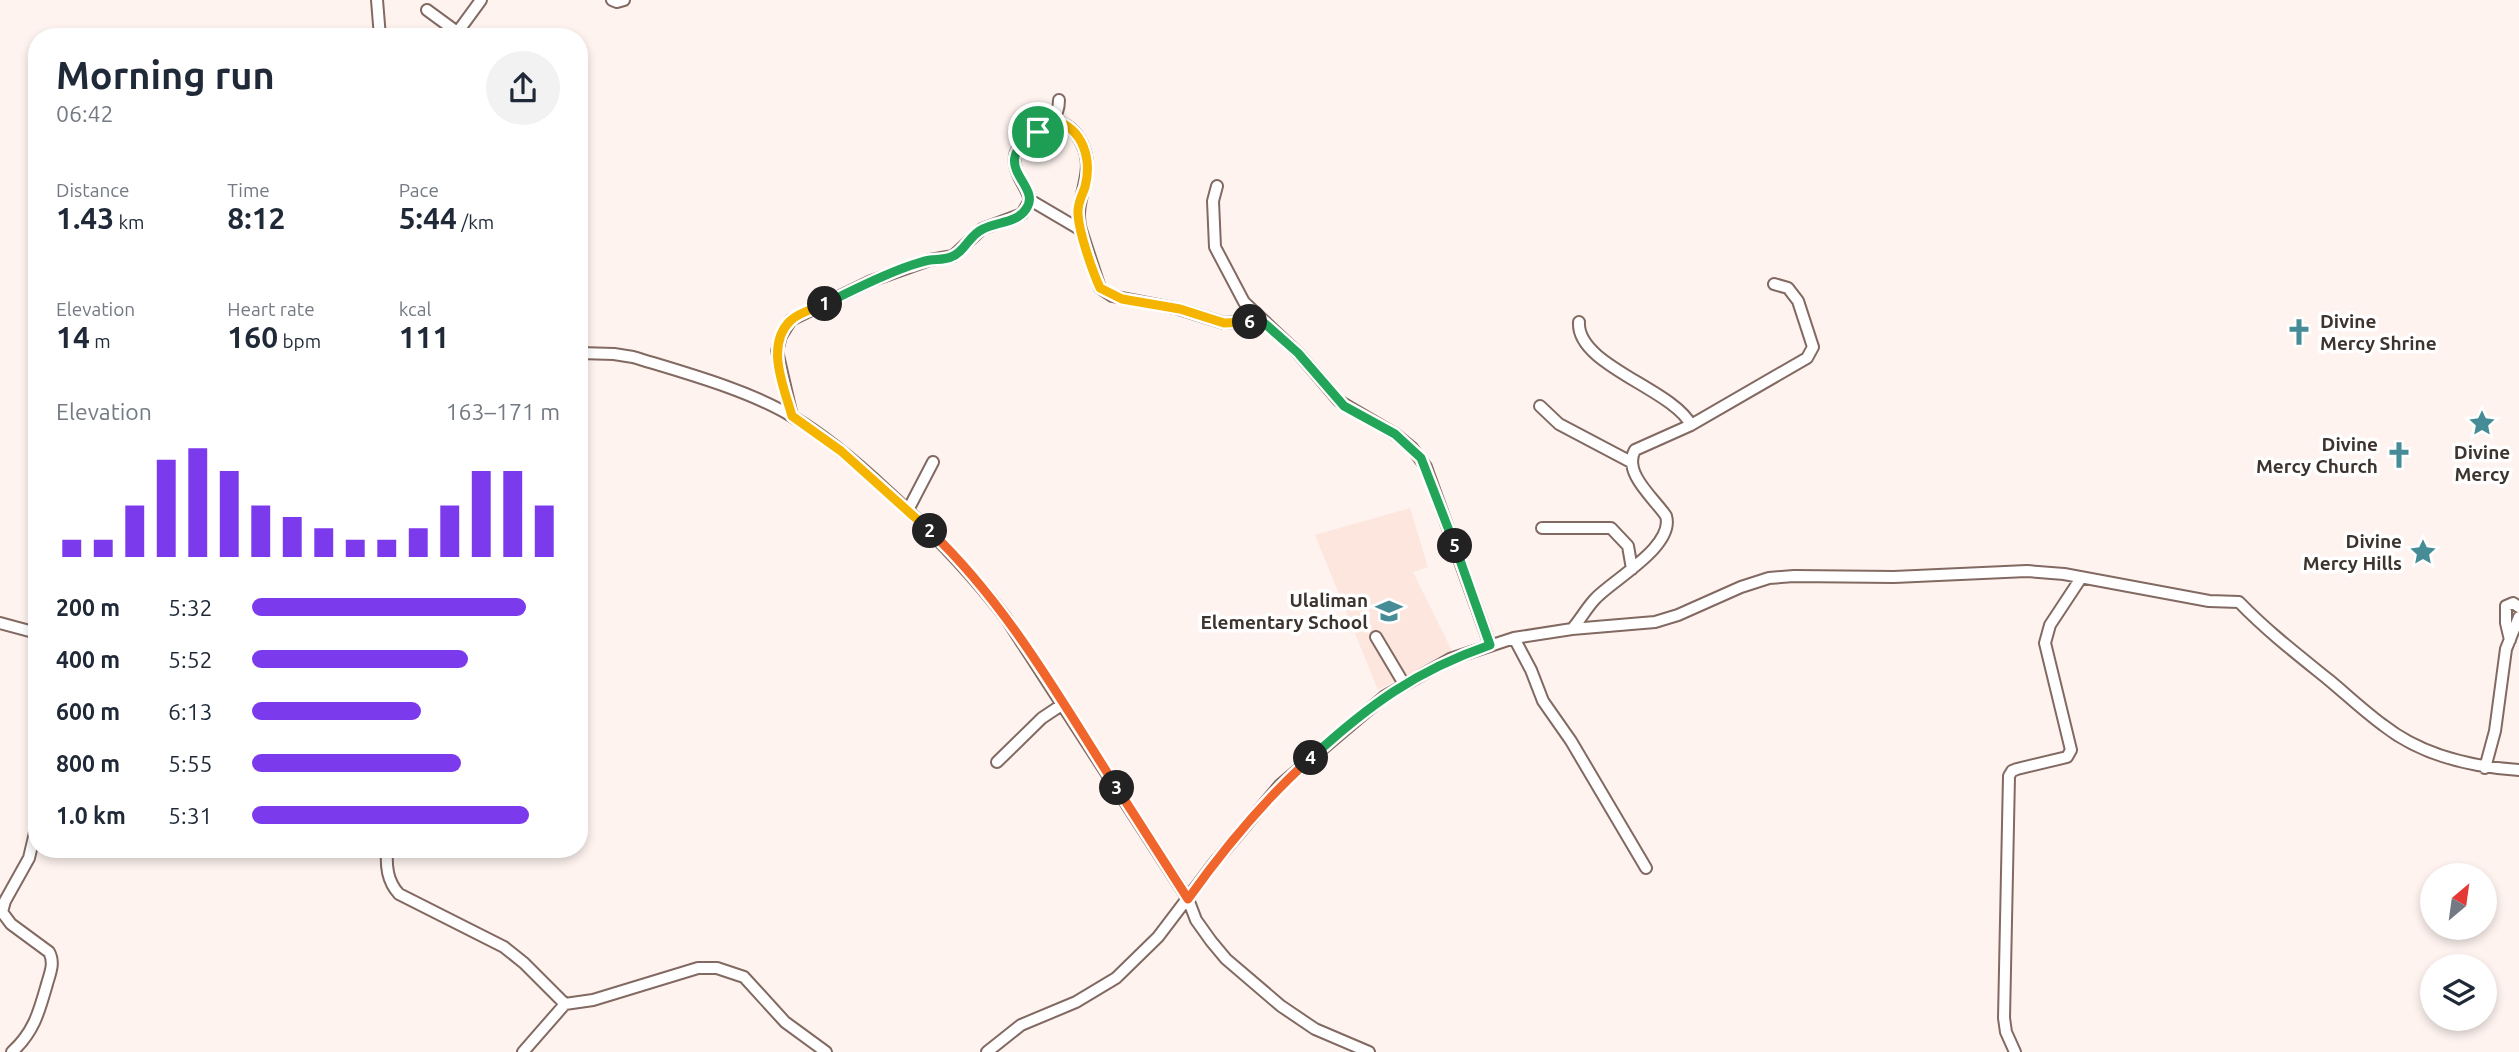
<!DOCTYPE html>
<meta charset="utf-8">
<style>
:root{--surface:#fff;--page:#f2f2f3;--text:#1f2937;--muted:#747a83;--accent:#7c3aed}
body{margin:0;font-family:Ubuntu,sans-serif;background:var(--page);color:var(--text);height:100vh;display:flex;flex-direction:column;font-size:26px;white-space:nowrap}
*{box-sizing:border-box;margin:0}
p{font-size:23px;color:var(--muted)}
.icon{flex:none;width:38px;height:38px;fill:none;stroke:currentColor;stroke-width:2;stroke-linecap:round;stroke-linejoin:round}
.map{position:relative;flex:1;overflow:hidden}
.sheet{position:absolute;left:28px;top:28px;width:560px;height:830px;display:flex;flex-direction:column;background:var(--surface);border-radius:28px;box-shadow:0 4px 10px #0003}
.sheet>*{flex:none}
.needle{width:46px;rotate:29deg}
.tools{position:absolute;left:2420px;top:863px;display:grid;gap:14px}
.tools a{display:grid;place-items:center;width:77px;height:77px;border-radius:50%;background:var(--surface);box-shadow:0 4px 10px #0003;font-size:35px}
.pin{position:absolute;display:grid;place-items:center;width:60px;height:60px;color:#fff;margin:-30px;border:4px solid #fff;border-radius:50%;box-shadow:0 2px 7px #0007}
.km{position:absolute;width:35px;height:35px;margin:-18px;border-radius:50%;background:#222;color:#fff;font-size:19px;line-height:35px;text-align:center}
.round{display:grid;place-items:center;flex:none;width:74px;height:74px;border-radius:37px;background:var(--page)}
.summary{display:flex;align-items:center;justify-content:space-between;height:119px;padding:0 28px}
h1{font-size:38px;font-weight:600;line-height:52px}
.figures{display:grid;grid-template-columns:repeat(3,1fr);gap:10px;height:119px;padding:7px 28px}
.figures div{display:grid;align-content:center}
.figures b{font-size:30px;font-weight:600}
.figures small{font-size:19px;font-weight:400}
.figures p{font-size:19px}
.chart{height:196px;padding:14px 28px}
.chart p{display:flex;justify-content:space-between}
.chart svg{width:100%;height:126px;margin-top:7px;stroke:var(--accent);stroke-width:6}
ul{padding:0 28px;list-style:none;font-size:23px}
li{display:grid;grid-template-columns:112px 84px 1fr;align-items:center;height:52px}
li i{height:18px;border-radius:9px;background:var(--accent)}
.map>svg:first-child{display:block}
.built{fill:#fce6de}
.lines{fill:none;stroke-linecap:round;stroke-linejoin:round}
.street-casing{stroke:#826961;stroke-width:14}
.street{stroke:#fff;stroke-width:10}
.split-1-casing{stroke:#fff;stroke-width:14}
.split-2-casing{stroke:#fff;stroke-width:14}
.split-3-casing{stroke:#fff;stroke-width:14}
.split-4-casing{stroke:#fff;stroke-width:14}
.split-5-casing{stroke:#fff;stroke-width:14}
.split-6-casing{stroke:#fff;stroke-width:14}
.split-7-casing{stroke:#fff;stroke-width:14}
.split-1{stroke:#22a559;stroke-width:9}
.split-2{stroke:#f5b400;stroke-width:9}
.split-3{stroke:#f0652b;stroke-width:9}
.split-4{stroke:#f0652b;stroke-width:9}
.split-5{stroke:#22a559;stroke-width:9}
.split-6{stroke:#22a559;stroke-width:9}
.split-7{stroke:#f5b400;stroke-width:9}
.labels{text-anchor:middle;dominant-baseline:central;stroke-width:7;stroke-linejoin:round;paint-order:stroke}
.poi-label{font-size:19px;font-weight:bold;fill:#3d332f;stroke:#fff;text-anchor:end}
</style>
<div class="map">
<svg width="2519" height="1052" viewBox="0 0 2519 1052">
<rect width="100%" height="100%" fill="#fef3ef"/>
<path class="built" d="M1410,508L1428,567L1413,572L1452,651L1378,690L1315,535Z"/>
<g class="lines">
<defs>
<path id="street" d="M377,0L380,37
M612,0L617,2L624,0
M427,10L457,32
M454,37L481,0
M1054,120C1068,124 1076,131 1082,144C1097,174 1072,200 1081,230
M1217,186L1213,201L1215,247L1244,302L1298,353L1339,401L1395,434L1412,448L1426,467L1490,645
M1030,200L1081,230L1100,288L1112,296L1179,309L1224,323L1262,321
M1579,322C1576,365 1673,389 1691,425
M579,353L614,354L633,357C682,372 749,390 793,417C827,437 857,463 886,490C930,530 970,571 1006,618L1188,899L1196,920L1211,941L1226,959L1281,1006L1315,1029L1369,1052
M1540,406L1559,424L1631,462
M792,416L777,351L781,336L791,320L871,281L930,260L953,256L982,229L1022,214L1030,200C1027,187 1016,177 1015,164C1010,133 1059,138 1059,100
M908,510L933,462
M1542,528H1611L1628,546L1632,569
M0,623L37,633
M1572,629C1581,619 1587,607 1596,598C1614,579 1675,546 1666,516C1655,499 1622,473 1635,450L1691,425L1807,358L1813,347L1798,301L1788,288L1774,284
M1376,637L1404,684
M1514,638L1531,670L1543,701L1571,741L1646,868
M2510,640L2506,623V606L2513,603L2519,607
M997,762L1042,718L1063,704
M2485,768L2495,731L2506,649L2519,617
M387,849C386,866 387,881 399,894L504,947L524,963L565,1004
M12,1052C34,1032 39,1012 47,984C50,973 55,963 49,952L11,924L2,912L5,901L29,858L37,824
M523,1052L565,1004L593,1000L698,968H717L744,977L785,1022L826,1052
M987,1052L1021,1025L1076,1002L1116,978L1158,937L1215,862L1280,785L1385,696L1450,659L1514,638L1572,629L1655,622L1678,615L1741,587L1769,578L1794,576L1894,577L2027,571L2064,574L2209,601L2239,602C2267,631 2298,655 2329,680C2347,695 2364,711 2383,725C2421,755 2472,767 2519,770
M2015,1052L2006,1032L2004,1018L2009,776L2012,771L2017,769L2067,757L2071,750L2045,643L2050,625L2081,578"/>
</defs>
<use href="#street" class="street-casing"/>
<use href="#street" class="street"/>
</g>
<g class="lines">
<defs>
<path id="split-1" d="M825,304C853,290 880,276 909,266C916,264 923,261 930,260C937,259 944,260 951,257C965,252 969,235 983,229C996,222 1017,223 1026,209C1044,184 983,166 1038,132"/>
<path id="split-2" d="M825,304C814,309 799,312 790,321C765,346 784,387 792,416L841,451L930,531"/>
<path id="split-3" d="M930,531C1007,604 1060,699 1117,788"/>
<path id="split-4" d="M1117,788L1188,899C1225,847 1264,800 1311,758"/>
<path id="split-5" d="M1311,758C1369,705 1415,671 1490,645L1455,546"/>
<path id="split-6" d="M1250,322L1262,321L1298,353L1344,406L1395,434L1421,458L1455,546"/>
<path id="split-7" d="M1038,132L1054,120C1084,129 1092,160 1085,187C1082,196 1077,204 1078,214C1079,233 1092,270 1100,288L1122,299L1180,309L1224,323L1250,322"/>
</defs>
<use href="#split-1" class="split-1-casing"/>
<use href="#split-2" class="split-2-casing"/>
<use href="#split-3" class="split-3-casing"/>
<use href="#split-4" class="split-4-casing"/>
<use href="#split-5" class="split-5-casing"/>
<use href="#split-6" class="split-6-casing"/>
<use href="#split-7" class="split-7-casing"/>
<use href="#split-1" class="split-1"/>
<use href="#split-2" class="split-2"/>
<use href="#split-3" class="split-3"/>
<use href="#split-4" class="split-4"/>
<use href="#split-5" class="split-5"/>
<use href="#split-6" class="split-6"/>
<use href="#split-7" class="split-7"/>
</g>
<defs>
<symbol id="church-bare" viewBox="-9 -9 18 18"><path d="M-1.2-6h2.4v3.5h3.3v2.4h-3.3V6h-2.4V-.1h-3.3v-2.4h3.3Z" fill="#468c96" stroke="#fff" stroke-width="2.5" paint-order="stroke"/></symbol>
<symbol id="sight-bare" viewBox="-9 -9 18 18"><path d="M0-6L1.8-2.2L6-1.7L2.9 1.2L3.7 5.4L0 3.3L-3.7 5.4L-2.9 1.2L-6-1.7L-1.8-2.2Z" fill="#468c96" stroke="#fff" stroke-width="2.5" paint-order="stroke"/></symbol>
<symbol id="school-bare" viewBox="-9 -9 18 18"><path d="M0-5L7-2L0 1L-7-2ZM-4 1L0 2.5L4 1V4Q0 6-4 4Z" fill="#468c96" stroke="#fff" stroke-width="2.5" paint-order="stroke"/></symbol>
</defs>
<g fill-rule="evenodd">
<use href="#church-bare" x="2280" y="313" width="38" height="38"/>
<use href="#sight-bare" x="2463" y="404" width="38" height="38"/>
<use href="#church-bare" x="2380" y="436" width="38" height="38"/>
<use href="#sight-bare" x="2404" y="533" width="38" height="38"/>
<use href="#school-bare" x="1370" y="592" width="38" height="38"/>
</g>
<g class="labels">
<g class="poi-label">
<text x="2320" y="321" text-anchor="start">Divine<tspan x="2320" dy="22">Mercy Shrine</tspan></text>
<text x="2378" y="444">Divine<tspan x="2378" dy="22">Mercy Church</tspan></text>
<text x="2482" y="452" text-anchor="middle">Divine<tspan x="2482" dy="22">Mercy</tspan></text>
<text x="2402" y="541">Divine<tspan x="2402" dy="22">Mercy Hills</tspan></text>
<text x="1368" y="600">Ulaliman<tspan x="1368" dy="22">Elementary School</tspan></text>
</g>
</g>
</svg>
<div class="tools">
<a><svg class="needle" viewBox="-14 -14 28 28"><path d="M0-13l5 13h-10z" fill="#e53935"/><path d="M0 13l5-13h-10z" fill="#747a83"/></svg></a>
<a><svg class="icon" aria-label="layers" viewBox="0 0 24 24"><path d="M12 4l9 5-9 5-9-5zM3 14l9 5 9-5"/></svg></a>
</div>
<div class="pin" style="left:1038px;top:132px;background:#1e9e55"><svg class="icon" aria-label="arrive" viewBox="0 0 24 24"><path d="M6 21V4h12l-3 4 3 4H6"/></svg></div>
<b class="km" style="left:825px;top:304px">1</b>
<b class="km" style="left:930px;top:531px">2</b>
<b class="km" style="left:1117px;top:788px">3</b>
<b class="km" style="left:1311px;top:758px">4</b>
<b class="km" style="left:1455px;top:546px">5</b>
<b class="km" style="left:1250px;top:322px">6</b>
<section class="sheet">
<div class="summary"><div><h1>Morning run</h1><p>06:42</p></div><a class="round"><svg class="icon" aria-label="share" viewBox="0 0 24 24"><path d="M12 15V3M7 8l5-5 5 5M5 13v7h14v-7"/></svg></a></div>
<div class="figures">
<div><p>Distance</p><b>1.43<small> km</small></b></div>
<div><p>Time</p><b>8:12</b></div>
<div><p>Pace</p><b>5:44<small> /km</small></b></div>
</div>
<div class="figures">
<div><p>Elevation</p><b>14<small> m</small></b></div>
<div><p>Heart rate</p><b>160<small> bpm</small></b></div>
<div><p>kcal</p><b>111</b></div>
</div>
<div class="chart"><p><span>Elevation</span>163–171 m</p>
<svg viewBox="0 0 160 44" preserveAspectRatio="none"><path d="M5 44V38M15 44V38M25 44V26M35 44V10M45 44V6M55 44V14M65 44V26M75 44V30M85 44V34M95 44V38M105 44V38M115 44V34M125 44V26M135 44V14M145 44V14M155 44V26"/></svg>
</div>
<ul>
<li><b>200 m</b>5:32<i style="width:89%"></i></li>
<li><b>400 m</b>5:52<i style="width:70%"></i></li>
<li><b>600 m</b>6:13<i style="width:55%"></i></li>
<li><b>800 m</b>5:55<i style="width:68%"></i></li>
<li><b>1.0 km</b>5:31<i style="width:90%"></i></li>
</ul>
</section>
</div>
